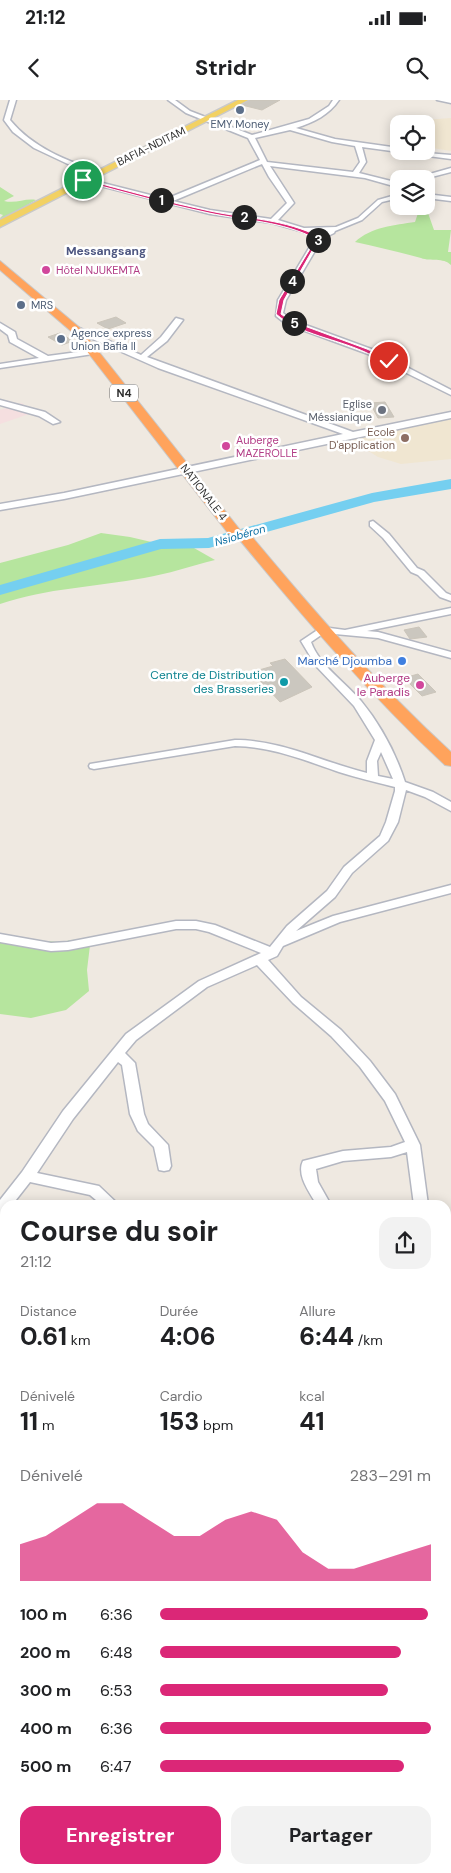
<!DOCTYPE html>
<html lang="fr">
<meta charset="utf-8">
<style>
:root{--surface:#fff;--page:#f2f2f2;--text:#202124;--muted:#757577;--accent:#db2777}
body{margin:0;font-family:"DM Sans",sans-serif;background:var(--page);color:var(--text);height:100vh;display:flex;flex-direction:column;font-size:19px;white-space:nowrap}
*{box-sizing:border-box;margin:0}
p{font-size:16px;color:var(--muted)}
.icon{flex:none;width:28px;height:28px;fill:none;stroke:currentColor;stroke-width:2;stroke-linecap:round;stroke-linejoin:round}
.map{position:relative;flex:1;overflow:hidden}
.panel{position:absolute;left:0px;top:1100px;width:451px;height:674px;display:flex;flex-direction:column;background:var(--surface);border-radius:15px 15px 0 0;box-shadow:0 2px 12px #0003}
.panel>*{flex:none}
.controls{position:absolute;left:390px;top:15px;display:grid;gap:10px}
.controls a{display:grid;place-items:center;width:45px;height:45px;border-radius:10px;background:var(--surface);box-shadow:0 2px 12px #0003;font-size:25px}
.pin{position:absolute;display:grid;place-items:center;width:42px;height:42px;color:#fff;margin:-21px;border:2px solid #fff;border-radius:50%;box-shadow:0 1px 5px #0007}
.km{position:absolute;width:25px;height:25px;margin:-12px;border-radius:50%;background:#222;color:#fff;font-size:14px;line-height:25px;text-align:center}
.round{display:grid;place-items:center;flex:none;width:52px;height:52px;border-radius:15px;background:var(--page)}
.headline{display:flex;align-items:center;justify-content:space-between;height:85px;padding:0 20px}
h1{font-size:28px;font-weight:700;line-height:38px}
.figures{display:grid;grid-template-columns:repeat(3,1fr);gap:8px;height:85px;padding:5px 20px}
.figures div{display:grid;align-content:center}
.figures b{font-size:25px;font-weight:700}
.figures small{font-size:14px;font-weight:400}
.figures p{font-size:14px}
.chart{height:140px;padding:10px 20px}
.chart p{display:flex;justify-content:space-between}
.chart svg{width:100%;height:90px;margin-top:5px;fill:var(--accent);opacity:.7}
.action{display:flex;gap:10px;margin-top:auto;padding:10px 20px}
.action a{flex:1;height:58px;border-radius:15px;background:var(--accent);color:#fff;font-size:20px;font-weight:700;line-height:58px;text-align:center}
.action a+a{background:var(--page);color:var(--text)}
ul{padding:0 20px;list-style:none;font-size:16px}
li{display:grid;grid-template-columns:80px 60px 1fr;align-items:center;height:38px}
li i{height:12px;border-radius:6px;background:var(--accent)}
.status{display:flex;justify-content:space-between;align-items:center;height:35px;padding:0 25px;background:var(--surface);direction:ltr}
.status svg{height:14px;fill:currentColor}
header{display:flex;justify-content:space-between;align-items:center;height:65px;padding:0 20px;background:var(--surface);font-size:22px;font-weight:700}
.map>svg:first-child{display:block}
.education{fill:#f0e6d1}
.medical{fill:#f5dfe0}
.green{fill:#b6e59e}
.lines{fill:none;stroke-linecap:round;stroke-linejoin:round}
.river{fill:#75cff0;fill-rule:evenodd}
.building{fill:#cbc7bf;stroke:#cbc5ba}
.minor-casing{stroke:#b4b7c1;stroke-width:3}
.major-casing{stroke:#c9c9c9;stroke-width:3}
.highway-casing{stroke:#c9c9c9;stroke-width:2}
.minor{fill:#fff;fill-rule:evenodd}
.major{fill:#f2d163;fill-rule:evenodd}
.highway{fill:#ffa35c;fill-rule:evenodd}
.route{fill:#db2777;stroke:#fff}
.service-dot{fill:#5c6f8a;stroke:#fff;stroke-width:2}
.hotel-dot{fill:#d1479c;stroke:#fff;stroke-width:2}
.worship-dot{fill:#6b7280;stroke:#fff;stroke-width:2}
.education-dot{fill:#8d6e63;stroke:#fff;stroke-width:2}
.shop-dot{fill:#3f7fe0;stroke:#fff;stroke-width:2}
.culture-dot{fill:#0f9aa8;stroke:#fff;stroke-width:2}
.labels{text-anchor:middle;dominant-baseline:central;stroke-width:5;stroke-linejoin:round;paint-order:stroke}
.far-service-label{font-size:11px;fill:#4e5e75;stroke:#fff;text-anchor:start}
.far-street-label{font-size:11px;fill:#2e2e2e;stroke:#fff}
.far-hotel-label{font-size:11px;fill:#b23c85;stroke:#fff;text-anchor:start}
.shield{fill:#fff;stroke:#6d6d6d;stroke-width:1}
.shield-label{font-size:11px;font-weight:bold;fill:#2e2e2e}
.far-worship-label{font-size:11px;fill:#5b616d;stroke:#fff;text-anchor:end}
.far-education-label{font-size:11px;fill:#785e54;stroke:#fff;text-anchor:end}
.far-water-label{font-size:11px;font-style:italic;fill:#0d6fa3;stroke:#fff}
.far-quarter-label{font-size:12px;font-weight:bold;fill:#4d5680;stroke:#fff}
.shop-label{font-size:12px;fill:#366cbe;stroke:#fff;text-anchor:end}
.culture-label{font-size:12px;fill:#0d838f;stroke:#fff;text-anchor:end}
.hotel-label{font-size:12px;fill:#b23c85;stroke:#fff;text-anchor:end}
</style>
<div class="status"><b>21:12</b><svg viewBox="0 0 49 12"><path d="M0 12V9h3v3zM5 12V6h3v6zM10 12V3h3v9zM15 12V0h3v12zM26 1h20v11H26zM47 4h2v5h-2z"/></svg></div>
<header><svg class="icon" aria-label="back" viewBox="0 0 24 24"><path d="M15 5l-7 7 7 7"/></svg>Stridr<svg class="icon" aria-label="search" viewBox="0 0 24 24"><circle cx="10" cy="10" r="6"/><path d="M15 15l6 6"/></svg></header>
<div class="map">
<svg width="451" height="1773" viewBox="0 0 451 1773">
<rect width="100%" height="100%" fill="#efe9e1"/>
<path class="education" d="M451,18V51L426,47L425,20Z
M451,313V359L401,364L378,357L353,341L364,334Z"/>
<path class="medical" d="M22,303L32,313L0,324V310Z"/>
<path class="green" d="M0,87L14,96L4,101C16,104 25,98 36,100L3,119L0,118L3,115L0,114Z
M418,113H428L434,130H451L448,152H451V165C443,157 431,162 421,158C399,152 377,147 355,142C371,127 395,125 415,122Z
M101,433L130,437L160,444L180,440L215,460C191,466 168,474 144,478C96,487 47,488 0,504V463L68,445Z
M91,837L87,870L89,891L66,910L31,918L0,914V838L60,842Z
M451,1149V1425L446,1432V1152Z"/>
<g class="lines">
<path class="river" d="M451,379V389L374,402L209,448L161,449L0,495V485L160,439L208,438L372,393Z"/>
</g>
<path class="building" d="M250,0H280L262,10L242,5Z
M116,217L126,223L108,229L97,223Z
M60,233L73,241L62,245L48,237Z
M385,302L394,317L378,318L370,303Z
M419,527L427,537L410,539L404,530Z
M285,559L312,587L280,602L252,572L273,566L270,563Z
M418,574L436,592L422,596L404,578Z"/>
<g class="lines">
<defs>
<path id="minor" d="M10,0H16L10,20C33,48 66,60 99,72V74L70,65L34,48L13,32L4,20Z
M168,0H175L190,11L252,35L309,19L329,6L333,0H339C329,15 314,22 296,28L335,39L399,48V51H401L399,52L362,47L366,62L359,73L399,83L397,87L365,78L270,66L294,103L278,120L304,128L336,127L358,118L378,100L399,94V98L382,102L362,120L335,131L334,133L322,139L286,200L283,213L292,220L374,250L451,290V295L368,254L286,224L276,216L278,200L315,138L328,131L304,132L272,123L210,114L81,81V79L83,78L166,99L260,60L248,38L186,13ZM290,30L332,42L355,46L360,62L353,72L267,62L255,38ZM262,64L269,77L287,103L271,119L210,110L173,101Z
M437,0H451V3Z
M402,51L451,55V59L405,53Z
M451,68V72L424,79H412Z
M426,94L451,97V101L426,98Z
M176,218L183,220L167,241L147,257L353,332L451,312V318L64,399L0,410V404L64,393L343,334L158,268L72,230L79,228L141,255L161,237Z
M0,223L15,232L17,239L48,256L93,250L97,252L93,254L0,268V264L39,258L10,242L8,235L0,229Z
M0,300L45,312L60,322L53,324L39,316L0,305Z
M373,421L389,434L417,468L424,471L446,493L451,495V501L440,497L418,475L411,472L383,438L370,426V422Z
M451,508V514L367,531L378,532L451,552V558L378,538L324,533L311,542C319,565 345,582 361,601C380,624 396,654 405,682L433,692L451,702V711L425,697L406,690L398,722L388,741L352,773L335,797L296,831L333,816L451,785V793L340,822L283,846L277,856L268,860L301,897L341,930L370,961L395,994L420,1045L428,1105H414L407,1052L391,1057L343,1061L316,1069L318,1082L331,1105H317C310,1093 296,1075 303,1061L343,1051L391,1047L405,1042L385,1001L360,967L331,936L293,903L257,865L207,887L136,940L125,953L135,963L144,1014L148,1024L168,1045L171,1066L169,1070L164,1071L159,1070L154,1047L138,1031L130,1014L122,965L118,962L73,1019L37,1073L99,1086L119,1105H102L90,1095L30,1082L12,1105H5V1114L0,1116V1100L22,1072L63,1011L126,934L199,881L261,853L209,832L196,829H176L68,850L51,851L0,842V834L51,843L68,842L176,821H196L215,825L270,847L287,826L327,791L344,767L380,736L386,722L395,691V687C376,682 358,678 339,672C304,660 273,647 235,646L94,669L90,668L89,666L90,664L235,640C282,640 322,662 367,673V661L375,640L354,606L316,566L301,541L322,527L345,530ZM381,652L393,679L378,676L377,661Z
M5,1196V1208L0,1209V1197Z
M0,1465L5,1466V1482L0,1481Z"/>
<path id="major" d="M238,0H248L0,127V120Z"/>
<path id="highway" d="M0,161L80,228L240,430L248,432C312,509 377,584 451,652V666L445,665C370,595 304,518 239,439L231,437L72,232L0,170Z"/>
</defs>
<use href="#minor" class="minor-casing"/>
<use href="#major" class="major-casing"/>
<use href="#highway" class="highway-casing"/>
<use href="#minor" class="minor"/>
<use href="#major" class="major"/>
<use href="#highway" class="highway"/>
</g>
<path class="route" d="M83,79C125,90 167,102 210,111C248,119 285,119 320,137L284,200L281,214L291,221L367,249L392,261C385,264 374,256 367,253C338,239 300,235 276,214L279,200L316,139C282,121 246,121 209,113C166,104 124,92 82,81Z"/>
<g class="service-dot">
<circle cx="240" cy="10" r="5"/>
<circle cx="21" cy="205" r="5"/>
<circle cx="61" cy="239" r="5"/>
</g>
<g class="hotel-dot">
<circle cx="46" cy="170" r="5"/>
<circle cx="226" cy="346" r="5"/>
<circle cx="420" cy="585" r="5"/>
</g>
<circle class="worship-dot" cx="382" cy="310" r="5"/>
<circle class="education-dot" cx="405" cy="338" r="5"/>
<circle class="shop-dot" cx="402" cy="561" r="5"/>
<circle class="culture-dot" cx="284" cy="582" r="5"/>
<g class="labels">
<g class="far-service-label">
<text x="240" y="24" text-anchor="middle">EMY Money</text>
<text x="31" y="205">MRS</text>
<text x="71" y="233">Agence express<tspan x="71" dy="13">Union Bafia II</tspan></text>
</g>
<g class="far-street-label">
<text transform="translate(151 46) rotate(-26)">BAFIA-NDITAM</text>
<text transform="translate(204 392) rotate(52)">NATIONALE 4</text>
</g>
<g class="far-hotel-label">
<text x="56" y="170">Hôtel NJUKEMTA</text>
<text x="236" y="340">Auberge<tspan x="236" dy="13">MAZEROLLE</tspan></text>
</g>
<rect class="shield" x="110" y="284.5" width="28" height="17" rx="4"/>
<g class="shield-label">
<text x="124" y="293">N4</text>
</g>
<g class="far-worship-label">
<text x="372" y="304">Eglise<tspan x="372" dy="13">Méssianique</tspan></text>
</g>
<g class="far-education-label">
<text x="395" y="332">Ecole<tspan x="395" dy="13">D'application</tspan></text>
</g>
<g class="far-water-label">
<text transform="translate(240 435) rotate(-16)">Nsiobéron</text>
</g>
<g class="far-quarter-label">
<text x="106" y="151">Messangsang</text>
</g>
<g class="shop-label">
<text x="392" y="561">Marché Djoumba</text>
</g>
<g class="culture-label">
<text x="274" y="575">Centre de Distribution<tspan x="274" dy="14">des Brasseries</tspan></text>
</g>
<g class="hotel-label">
<text x="410" y="578">Auberge<tspan x="410" dy="14">le Paradis</tspan></text>
</g>
</g>
</svg>
<div class="controls">
<a><svg class="icon" aria-label="locate" viewBox="0 0 24 24"><circle cx="12" cy="12" r="6"/><path d="M12 2v4M12 18v4M2 12h4M18 12h4"/></svg></a>
<a><svg class="icon" aria-label="layers" viewBox="0 0 24 24"><path d="M12 4l9 5-9 5-9-5zM3 14l9 5 9-5"/></svg></a>
</div>
<div class="pin" style="left:83px;top:80px;background:#1e9e55"><svg class="icon" aria-label="arrive" viewBox="0 0 24 24"><path d="M6 21V4h12l-3 4 3 4H6"/></svg></div>
<div class="pin" style="left:389px;top:261px;background:#d93025"><svg class="icon" aria-label="check" viewBox="0 0 24 24"><path d="M5 12l5 5 9-10"/></svg></div>
<b class="km" style="left:161px;top:100px">1</b>
<b class="km" style="left:244px;top:117px">2</b>
<b class="km" style="left:318px;top:140px">3</b>
<b class="km" style="left:292px;top:181px">4</b>
<b class="km" style="left:294px;top:223px">5</b>
<section class="panel">
<div class="headline"><div><h1>Course du soir</h1><p>21:12</p></div><a class="round"><svg class="icon" aria-label="share" viewBox="0 0 24 24"><path d="M12 15V3M7 8l5-5 5 5M5 13v7h14v-7"/></svg></a></div>
<div class="figures">
<div><p>Distance</p><b>0.61<small> km</small></b></div>
<div><p>Durée</p><b>4:06</b></div>
<div><p>Allure</p><b>6:44<small> /km</small></b></div>
</div>
<div class="figures">
<div><p>Dénivelé</p><b>11<small> m</small></b></div>
<div><p>Cardio</p><b>153<small> bpm</small></b></div>
<div><p>kcal</p><b>41</b></div>
</div>
<div class="chart"><p><span>Dénivelé</span>283–291 m</p>
<svg viewBox="0 0 160 44" preserveAspectRatio="none"><path d="M0 44V26L10 22L20 14L30 6L40 6L50 14L60 22L70 22L80 14L90 10L100 14L110 30L120 38L130 38L140 34L150 30L160 26V44z"/></svg>
</div>
<ul>
<li><b>100 m</b>6:36<i style="width:99%"></i></li>
<li><b>200 m</b>6:48<i style="width:89%"></i></li>
<li><b>300 m</b>6:53<i style="width:84%"></i></li>
<li><b>400 m</b>6:36<i style="width:100%"></i></li>
<li><b>500 m</b>6:47<i style="width:90%"></i></li>
</ul>
<div class="action"><a>Enregistrer</a><a>Partager</a></div>
</section>
</div>
